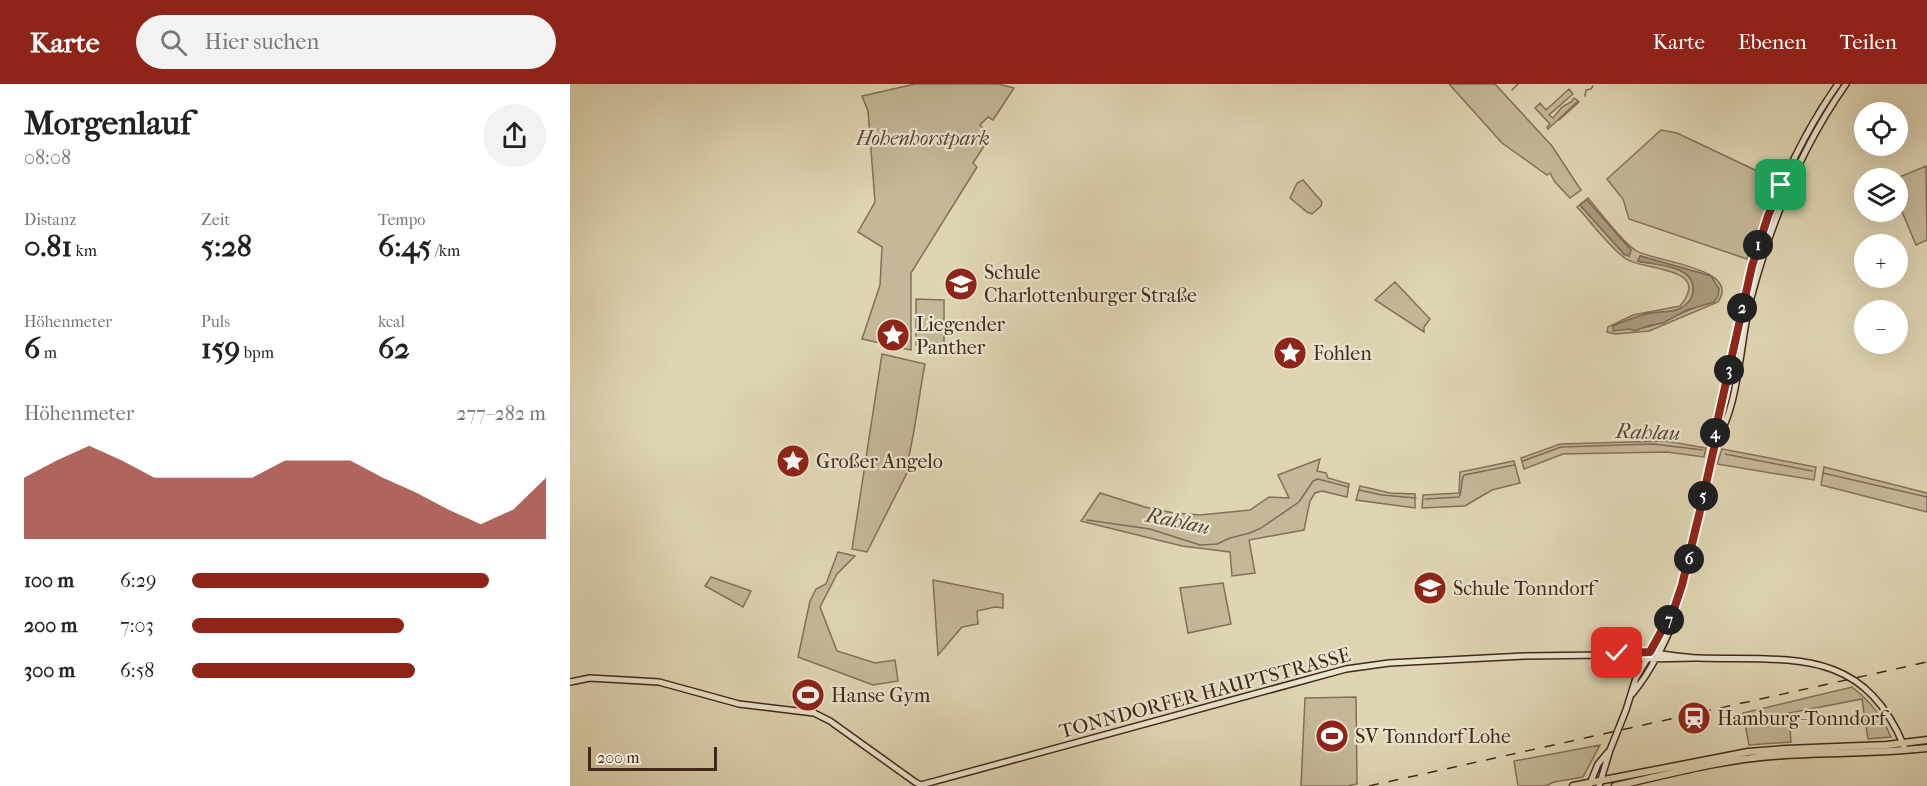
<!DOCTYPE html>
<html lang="de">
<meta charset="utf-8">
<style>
:root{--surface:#fff;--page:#f2f2f2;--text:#222;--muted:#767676;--accent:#8f2418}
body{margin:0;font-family:"IM FELL French Canon",serif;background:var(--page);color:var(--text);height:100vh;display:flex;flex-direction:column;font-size:22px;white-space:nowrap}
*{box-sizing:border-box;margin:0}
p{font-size:20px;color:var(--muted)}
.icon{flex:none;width:33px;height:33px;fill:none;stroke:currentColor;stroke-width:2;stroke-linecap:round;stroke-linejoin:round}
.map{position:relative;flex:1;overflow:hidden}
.side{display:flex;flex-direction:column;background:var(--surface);width:570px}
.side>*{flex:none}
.tools{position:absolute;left:1284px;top:18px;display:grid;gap:12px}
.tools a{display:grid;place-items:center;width:54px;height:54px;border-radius:50%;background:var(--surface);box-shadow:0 6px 24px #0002;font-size:30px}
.scale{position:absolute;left:18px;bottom:15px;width:129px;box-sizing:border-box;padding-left:6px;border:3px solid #42281a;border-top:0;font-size:16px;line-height:21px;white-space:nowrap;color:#42281a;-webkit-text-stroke:4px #eae4ce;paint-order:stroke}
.pin{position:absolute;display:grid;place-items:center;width:51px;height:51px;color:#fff;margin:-26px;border-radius:12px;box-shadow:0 3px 9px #0006}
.km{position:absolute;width:30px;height:30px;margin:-15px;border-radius:50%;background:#222;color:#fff;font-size:16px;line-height:30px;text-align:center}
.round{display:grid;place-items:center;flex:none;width:63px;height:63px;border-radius:32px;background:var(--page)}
.headline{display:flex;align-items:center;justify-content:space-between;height:102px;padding:0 24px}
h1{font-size:33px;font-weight:700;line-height:45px}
.stats{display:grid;grid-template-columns:repeat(3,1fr);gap:9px;height:102px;padding:6px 24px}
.stats div{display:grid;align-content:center}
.stats b{font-size:30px;font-weight:700}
.stats small{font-size:16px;font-weight:400}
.stats p{font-size:16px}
.chart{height:168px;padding:12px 24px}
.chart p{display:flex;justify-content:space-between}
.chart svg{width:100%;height:108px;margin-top:6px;fill:var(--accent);opacity:.7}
ul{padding:0 24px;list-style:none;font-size:20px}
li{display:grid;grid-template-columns:96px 72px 1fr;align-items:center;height:45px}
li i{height:15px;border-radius:8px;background:var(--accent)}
header{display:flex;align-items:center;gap:36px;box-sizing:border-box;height:84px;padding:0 30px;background:var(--accent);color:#fff}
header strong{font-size:28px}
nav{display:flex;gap:33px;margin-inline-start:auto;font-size:21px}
.search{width:420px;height:54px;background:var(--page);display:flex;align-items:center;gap:15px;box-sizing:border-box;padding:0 21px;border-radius:33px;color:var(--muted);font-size:22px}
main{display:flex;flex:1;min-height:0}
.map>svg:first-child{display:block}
.green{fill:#c4b899;stroke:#83705a;stroke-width:1.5;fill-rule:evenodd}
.water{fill:#aa9a7f;stroke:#806c57;stroke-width:1.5}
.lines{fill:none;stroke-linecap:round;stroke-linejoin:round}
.stream{stroke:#806c57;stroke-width:1.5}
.secondary-casing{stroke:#42281a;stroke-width:8}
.primary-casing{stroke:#42281a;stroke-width:9}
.secondary{stroke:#eae4ce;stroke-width:5}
.primary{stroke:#dfd5b3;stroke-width:6}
.rail{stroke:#42281a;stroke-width:1.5;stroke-dasharray:10 10;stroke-linecap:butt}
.route-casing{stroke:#fff;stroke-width:12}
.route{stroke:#8f2418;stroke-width:8}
.labels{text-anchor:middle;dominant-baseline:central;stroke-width:4.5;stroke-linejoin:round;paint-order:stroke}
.park-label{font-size:20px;font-style:italic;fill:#5c4533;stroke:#eae4ce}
.poi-label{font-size:20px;fill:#42281a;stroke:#eae4ce;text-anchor:start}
.street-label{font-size:20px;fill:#42281a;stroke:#eae4ce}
.water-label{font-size:21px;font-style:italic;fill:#5c4433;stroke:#eae4ce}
</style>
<header>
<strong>Karte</strong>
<div class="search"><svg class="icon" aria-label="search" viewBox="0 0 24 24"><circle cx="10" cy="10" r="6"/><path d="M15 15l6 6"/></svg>Hier suchen</div>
<nav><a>Karte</a><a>Ebenen</a><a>Teilen</a></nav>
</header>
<main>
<section class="side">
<div class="headline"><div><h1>Morgenlauf</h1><p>08:08</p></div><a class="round"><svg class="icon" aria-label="share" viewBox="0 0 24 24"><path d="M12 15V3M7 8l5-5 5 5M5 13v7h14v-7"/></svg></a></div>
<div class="stats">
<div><p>Distanz</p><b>0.81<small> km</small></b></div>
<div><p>Zeit</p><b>5:28</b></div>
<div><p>Tempo</p><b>6:45<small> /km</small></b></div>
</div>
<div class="stats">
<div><p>Höhenmeter</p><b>6<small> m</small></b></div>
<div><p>Puls</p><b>159<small> bpm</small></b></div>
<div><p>kcal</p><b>62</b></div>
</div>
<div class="chart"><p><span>Höhenmeter</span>277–282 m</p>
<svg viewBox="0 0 160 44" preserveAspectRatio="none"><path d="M0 44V19L10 12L20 6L30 12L40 19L50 19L60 19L70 19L80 12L90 12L100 12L110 19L120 25L130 32L140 38L150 32L160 19V44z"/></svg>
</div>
<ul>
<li><b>100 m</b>6:29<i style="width:84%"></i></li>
<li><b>200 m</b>7:03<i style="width:60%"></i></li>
<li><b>300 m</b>6:58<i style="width:63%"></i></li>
</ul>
</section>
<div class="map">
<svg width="1357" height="702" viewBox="0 0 1357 702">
<rect width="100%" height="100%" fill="#dfd5b3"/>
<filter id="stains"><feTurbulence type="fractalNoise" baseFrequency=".00333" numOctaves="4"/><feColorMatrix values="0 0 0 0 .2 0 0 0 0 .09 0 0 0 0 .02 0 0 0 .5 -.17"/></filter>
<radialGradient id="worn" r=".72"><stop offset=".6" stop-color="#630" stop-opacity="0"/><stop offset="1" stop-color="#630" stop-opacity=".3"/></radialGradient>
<path class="green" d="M345,0H428L444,4L423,36L418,33L410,41L420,53L403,79L407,83L341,189V266L292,255L310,201L312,163L288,148L305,118L298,27L292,12Z
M879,0H925L982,62L1011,106L1000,114L985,98L980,89L977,91L932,59Z
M999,5L1003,10L979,31L983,34L992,23L1001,18L1004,14L1008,17L978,45L977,43L980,40L965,24L970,19L976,26Z
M1091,46L1107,49L1206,96L1177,175L1059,135L1053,115L1037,95Z
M1356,82L1357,156L1346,161L1328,118L1327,94Z
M733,96L752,118L751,122L742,130L737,128L720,114L727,99Z
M1018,114C1030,128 1052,158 1065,166C1083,178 1172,183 1148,218L1079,247L1045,250L1037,248L1038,243L1063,231L1110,222C1143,182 1074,187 1056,175C1038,162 1023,140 1007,123ZM1016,116L1061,166L1059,172L1054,170L1011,122ZM1071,172L1140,192V219C1104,227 1081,254 1043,242C1055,237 1069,231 1082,229C1091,227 1101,229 1109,225C1116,222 1123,215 1123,207C1126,181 1085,181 1068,177Z
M825,198L860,235L854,243V248L805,216Z
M346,215L374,216V261H346Z
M312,270L355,280C349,311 346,341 339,372L343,377L297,468L282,465Z
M1096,357L1136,364L1134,373L1097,368L993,370L954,385L951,374L990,360Z
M1152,365L1246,383L1244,396L1147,380Z
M750,375L747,387L756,389L758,394L779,400L777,413L752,407L745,409L740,417L734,446L679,456L685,489L662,492L660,468L612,462L511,437L530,409L575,423L604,429L630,431L680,426L699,413L719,414L708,391Z
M944,377L950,399L922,406L895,422L852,424L853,411L889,409L890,388Z
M1254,383L1357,409V428L1251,401Z
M790,402L820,409L845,410V424L786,416Z
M268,468L285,472L267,490L250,523L267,567L305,579L325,576L328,597L303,601L228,573L240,517L246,505L256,500Z
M141,493L181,507L173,523L135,502Z
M363,496L433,510V524L425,523L407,527L408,540L392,543L368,571Z
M653,499L661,540L618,549L610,504Z
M1282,603C1299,616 1313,634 1321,653L1298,655L1292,615L1219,629L1221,658L1179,661L1173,629Z
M786,613L787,700L777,702H731L735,614Z
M1030,661L1013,693L984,698L975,702H948L944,677Z"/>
<path class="water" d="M1017,116L1061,166L1059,172L1054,170L1010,121Z
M1070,172L1141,192L1149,205L1148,212L1144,218L1117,226L1093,239L1077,242L1065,247L1060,245L1043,247V242C1055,237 1069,231 1082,229C1091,227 1101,229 1109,225C1116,222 1123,215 1123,207C1126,181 1085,181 1068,177Z"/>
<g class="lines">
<path class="stream" d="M942,6L948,0
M1015,12L1016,6L1021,5L1023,2
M989,36L1009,18
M1155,370L1242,387
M953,377L991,363L1083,360L1133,366
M1253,389L1357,413
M789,406L812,411L846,414
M855,415L889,413C893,406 890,399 894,391L944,381
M517,436L580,445L630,461L647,460L660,454L680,449L691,444L729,418L743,397L748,395L778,403"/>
<defs>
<path id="secondary" d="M1146,355C1168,328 1171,253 1180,218C1200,141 1230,65 1276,0
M1041,571C1070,563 1099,573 1128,574C1219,577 1292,561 1334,662
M0,598L20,594L89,598L169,620L244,629L260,637L345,698L351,701L776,585L819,579L954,572L1036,571L1076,575L1124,574
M1062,610C1076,594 1104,547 1105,526
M1019,702L1028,680L1038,668
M1029,702L1040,666L1056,626L1066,594L1093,548L1105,522L1112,501L1146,355L1145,348L1182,182C1202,118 1229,55 1268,0"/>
<path id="primary" d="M1003,702L1178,668L1216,665L1317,661L1357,656
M1045,702C1096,691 1149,676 1202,672C1254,668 1305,670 1357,664"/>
</defs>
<use href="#secondary" class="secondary-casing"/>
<use href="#primary" class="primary-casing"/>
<use href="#secondary" class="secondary"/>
<use href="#primary" class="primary"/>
<path class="rail" d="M799,702L1357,578"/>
</g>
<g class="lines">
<defs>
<path id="route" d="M1047,569L1080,568L1105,522L1112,501L1129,431L1146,355L1145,348L1182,182L1198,132L1211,101"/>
</defs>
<use href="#route" class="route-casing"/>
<use href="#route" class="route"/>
</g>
<defs>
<symbol id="school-disc" viewBox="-11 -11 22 22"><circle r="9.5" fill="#8f2418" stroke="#eae4ce"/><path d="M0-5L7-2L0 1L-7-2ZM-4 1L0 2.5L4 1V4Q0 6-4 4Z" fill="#fff"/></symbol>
<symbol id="sight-disc" viewBox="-11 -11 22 22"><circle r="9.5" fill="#8f2418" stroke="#eae4ce"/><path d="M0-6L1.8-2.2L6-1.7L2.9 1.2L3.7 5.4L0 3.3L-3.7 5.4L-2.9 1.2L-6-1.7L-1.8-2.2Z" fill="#fff"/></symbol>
<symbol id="stadium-disc" viewBox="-11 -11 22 22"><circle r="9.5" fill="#8f2418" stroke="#eae4ce"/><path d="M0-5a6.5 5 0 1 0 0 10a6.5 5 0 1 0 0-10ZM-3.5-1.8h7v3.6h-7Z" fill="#fff"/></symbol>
<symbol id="station-disc" viewBox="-11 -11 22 22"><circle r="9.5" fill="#8f2418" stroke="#eae4ce"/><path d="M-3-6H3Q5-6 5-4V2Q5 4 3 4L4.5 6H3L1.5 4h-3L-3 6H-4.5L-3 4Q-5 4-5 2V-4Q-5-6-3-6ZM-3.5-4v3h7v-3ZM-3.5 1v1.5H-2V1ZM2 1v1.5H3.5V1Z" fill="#fff"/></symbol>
</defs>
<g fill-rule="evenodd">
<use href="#school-disc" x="372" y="181" width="38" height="38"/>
<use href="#sight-disc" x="304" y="232" width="38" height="38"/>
<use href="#sight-disc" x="701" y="250" width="38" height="38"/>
<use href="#sight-disc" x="204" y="358" width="38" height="38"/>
<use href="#school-disc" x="841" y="485" width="38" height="38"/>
<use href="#stadium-disc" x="219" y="592" width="38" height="38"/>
<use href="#station-disc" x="1105" y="615" width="38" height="38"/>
<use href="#stadium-disc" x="743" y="633" width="38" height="38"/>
</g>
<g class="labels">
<g class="park-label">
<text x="353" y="54">Hohenhorstpark</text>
</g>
<g class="poi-label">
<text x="414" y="188">Schule<tspan x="414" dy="23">Charlottenburger Straße</tspan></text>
<text x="346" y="240">Liegender<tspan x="346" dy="23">Panther</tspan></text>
<text x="743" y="269">Fohlen</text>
<text x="246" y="377">Großer Angelo</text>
<text x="883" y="504">Schule Tonndorf</text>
<text x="261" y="611">Hanse Gym</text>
<text x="1147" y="634">Hamburg-Tonndorf</text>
<text x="785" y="652">SV Tonndorf Lohe</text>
</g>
<g class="street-label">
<text transform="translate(635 609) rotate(-15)">TONNDORFER HAUPTSTRASSE</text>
</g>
<g class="water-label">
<text transform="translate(1078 348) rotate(2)">Rahlau</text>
<text transform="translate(608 437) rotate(12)">Rahlau</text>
</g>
</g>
<rect width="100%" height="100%" filter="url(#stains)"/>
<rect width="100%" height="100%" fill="url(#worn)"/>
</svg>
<div class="tools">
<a><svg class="icon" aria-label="locate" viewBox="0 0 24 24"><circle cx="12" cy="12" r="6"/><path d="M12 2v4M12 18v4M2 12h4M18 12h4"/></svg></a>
<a><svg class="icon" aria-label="layers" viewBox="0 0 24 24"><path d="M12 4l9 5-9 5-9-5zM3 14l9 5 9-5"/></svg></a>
<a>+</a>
<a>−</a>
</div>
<div class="scale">200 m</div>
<div class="pin" style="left:1211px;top:101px;background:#1e9e55"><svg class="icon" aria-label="arrive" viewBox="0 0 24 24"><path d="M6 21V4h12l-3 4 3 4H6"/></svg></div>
<div class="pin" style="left:1047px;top:569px;background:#d93025"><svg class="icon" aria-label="check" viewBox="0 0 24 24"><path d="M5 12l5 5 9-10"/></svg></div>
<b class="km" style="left:1188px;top:161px">1</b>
<b class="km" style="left:1172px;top:224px">2</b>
<b class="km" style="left:1159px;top:286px">3</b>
<b class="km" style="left:1145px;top:349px">4</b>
<b class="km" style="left:1133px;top:412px">5</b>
<b class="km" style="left:1119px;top:475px">6</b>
<b class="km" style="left:1099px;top:536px">7</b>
</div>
</main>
